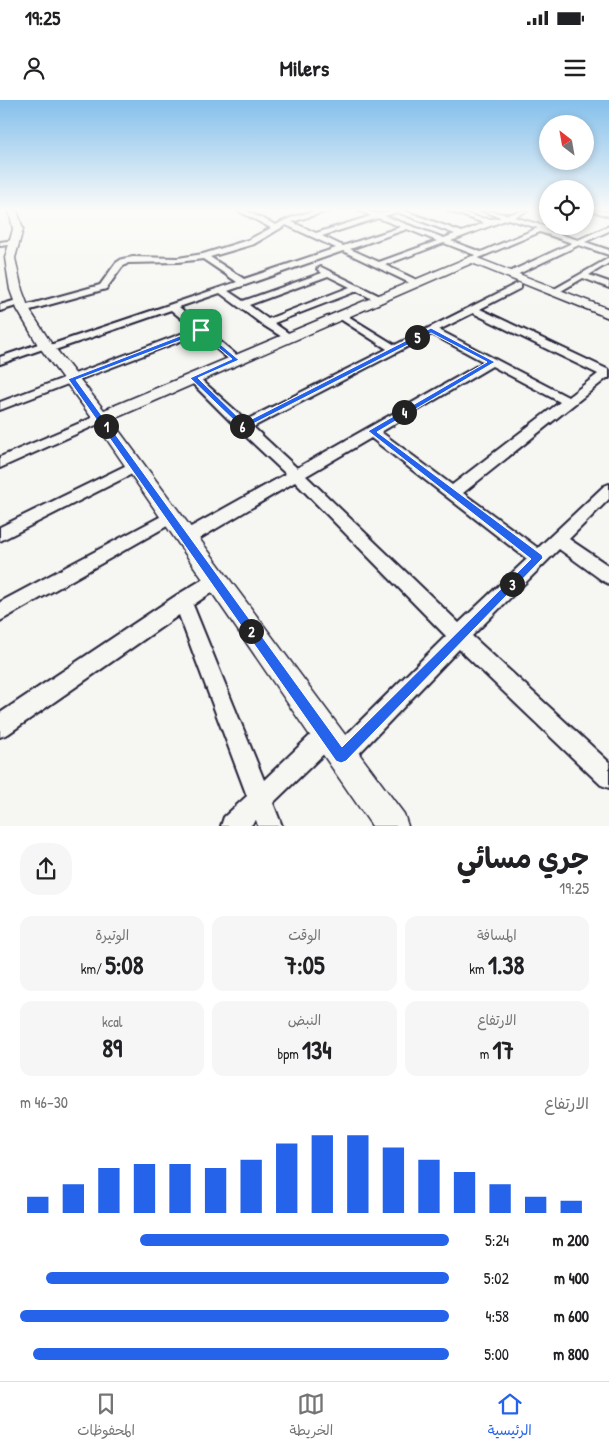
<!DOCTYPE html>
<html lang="ar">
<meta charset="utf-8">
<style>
:root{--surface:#fff;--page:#f6f6f6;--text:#202124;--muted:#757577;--line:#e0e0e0;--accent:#2563eb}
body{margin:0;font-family:"Patrick Hand","Playpen Sans Arabic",sans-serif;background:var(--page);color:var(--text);direction:rtl;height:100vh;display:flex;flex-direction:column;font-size:19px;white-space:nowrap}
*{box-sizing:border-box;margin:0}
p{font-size:16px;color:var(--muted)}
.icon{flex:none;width:28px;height:28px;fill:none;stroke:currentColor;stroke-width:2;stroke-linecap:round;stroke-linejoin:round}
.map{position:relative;height:726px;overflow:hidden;direction:ltr}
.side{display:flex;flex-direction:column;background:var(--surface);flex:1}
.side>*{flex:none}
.needle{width:32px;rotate:329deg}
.tools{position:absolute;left:539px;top:15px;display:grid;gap:10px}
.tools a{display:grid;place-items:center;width:55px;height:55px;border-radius:50%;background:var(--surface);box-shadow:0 2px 8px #0003;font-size:25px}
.pin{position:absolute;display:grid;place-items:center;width:42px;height:42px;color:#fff;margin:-21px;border-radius:10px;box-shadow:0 2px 8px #0006}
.km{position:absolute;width:25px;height:25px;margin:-12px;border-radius:50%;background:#222;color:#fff;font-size:14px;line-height:25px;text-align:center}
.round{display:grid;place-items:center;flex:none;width:52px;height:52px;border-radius:20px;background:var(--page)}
.head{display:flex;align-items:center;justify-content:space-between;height:85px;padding:0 20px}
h1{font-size:28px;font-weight:700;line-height:38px}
.stats{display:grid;grid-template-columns:repeat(3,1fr);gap:8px;height:85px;padding:5px 20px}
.stats div{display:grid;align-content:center;border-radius:12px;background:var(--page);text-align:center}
.stats b{font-size:25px;font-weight:700}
.stats small{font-size:14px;font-weight:400}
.stats p{font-size:14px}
.chart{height:140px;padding:10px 20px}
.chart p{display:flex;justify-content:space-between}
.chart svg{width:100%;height:90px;margin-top:5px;stroke:var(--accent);stroke-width:6}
ul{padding:0 20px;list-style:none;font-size:16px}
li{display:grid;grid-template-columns:80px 60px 1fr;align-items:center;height:38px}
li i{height:12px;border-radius:6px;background:var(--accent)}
.status{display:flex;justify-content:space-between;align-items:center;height:35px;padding:0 25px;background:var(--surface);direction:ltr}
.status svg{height:14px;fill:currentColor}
header{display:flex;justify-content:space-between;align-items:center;height:65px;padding:0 20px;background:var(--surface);font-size:22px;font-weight:700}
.tab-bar{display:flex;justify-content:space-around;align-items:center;height:70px;border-top:1px solid var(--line);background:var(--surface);font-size:14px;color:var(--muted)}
.tab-bar a{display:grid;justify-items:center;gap:2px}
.tab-bar .current{color:var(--accent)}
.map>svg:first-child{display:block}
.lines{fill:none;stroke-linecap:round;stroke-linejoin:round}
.minor-casing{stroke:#22223b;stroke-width:4}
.major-casing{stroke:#22223b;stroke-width:3}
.minor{fill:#f6f6f2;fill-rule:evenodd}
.major{fill:#f6f6f2;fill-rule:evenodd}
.route{fill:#2563eb;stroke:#fff;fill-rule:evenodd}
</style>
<div class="status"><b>19:25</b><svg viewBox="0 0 49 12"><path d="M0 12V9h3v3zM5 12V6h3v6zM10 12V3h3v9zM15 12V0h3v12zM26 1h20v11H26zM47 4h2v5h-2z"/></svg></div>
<header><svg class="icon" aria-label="menu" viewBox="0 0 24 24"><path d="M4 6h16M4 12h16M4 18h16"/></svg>Milers<svg class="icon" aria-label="person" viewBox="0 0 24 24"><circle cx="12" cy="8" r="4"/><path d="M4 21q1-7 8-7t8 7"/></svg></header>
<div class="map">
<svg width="609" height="726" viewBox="0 0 609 726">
<rect width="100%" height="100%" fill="#f6f6f2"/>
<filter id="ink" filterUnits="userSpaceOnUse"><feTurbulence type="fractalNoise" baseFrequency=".02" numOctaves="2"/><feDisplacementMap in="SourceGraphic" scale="10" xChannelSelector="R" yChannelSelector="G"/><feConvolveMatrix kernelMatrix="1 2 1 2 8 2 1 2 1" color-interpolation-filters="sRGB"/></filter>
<g filter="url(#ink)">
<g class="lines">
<defs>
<path id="minor" d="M237,110H244L276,125C291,116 313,110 330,110L292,122L316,133L371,116L359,110C366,110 374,114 380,113C388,112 394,110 402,110L462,132L484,123L447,110C466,110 482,124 501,117L480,110C489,110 496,113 505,114C512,115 521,110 529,110L514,117L544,126L548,124V126H552L546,130L578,140L609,126V131L585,142L609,150V155L579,145L510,178L506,175L507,173L572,143L540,132L474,160L470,158L475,155L444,143L385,165L419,181V185L416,186L343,151L228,191L243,201L322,173L317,169L321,167L382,197V201H376L357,191L274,223L291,235L292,237L287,240L263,225L220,193L179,207L240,258L241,260L240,262H232L199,234L0,310V302L194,229L171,210L52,251L48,252L43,249L0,264V257L41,243L45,242L50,245L237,182L203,159L178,162L128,163L122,167L106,189L23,212L20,211V207L100,185L116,163L122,159L133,157L178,158L203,154L248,140L271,128ZM397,112L455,134L444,138L384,116ZM378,118L401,127L343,146L322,136ZM508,119L538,128L481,152L451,141ZM286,125L336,148L244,179L210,157L254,144ZM407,129L437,141L379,162L350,149ZM328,176L350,187L268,219L249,205Z
M592,110L609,112V116L593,111Z
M14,140H17V144L0,146V142Z
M609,158V163L589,175L609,182V188L583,178L556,194H550L549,192Z
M518,183L521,184V188L480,209L609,270V278H607L463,393L538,448L604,386L609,384V399L569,439L609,466V484L603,481L559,449L472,536L609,662V688L601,685L459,549L349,664L341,667L333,664L330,656L333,648L446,536L295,382L192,443L186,445L180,443L178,438L180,433L286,374L239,330L187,278L193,275L197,276L246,320L387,249L337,217V213H343L395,245ZM473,213L598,274L568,297L439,230ZM432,234L484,262L297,368L253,327ZM492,266L560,302L452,385L381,332ZM371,338L527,459L459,523L306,376Z
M20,199L25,202L23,204L0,211V205Z
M101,314L105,315L107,318L105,321L0,368V357Z
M135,361L140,362L142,366L140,370L0,441V427Z
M171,411L176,413L179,417L176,421L0,521V502Z
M215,472L221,474L224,480L221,486L193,505L264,680L318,628L326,625L334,628L337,636L334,644L273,703L282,726H258L256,720L250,726H221L224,717L247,696L179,515L8,634L0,637V613L177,495Z"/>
<path id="major" d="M9,110H17L23,129L15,158L22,190L29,209L51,243L104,310L472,156L609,209V218L472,163L111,320L404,714L408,726H372L95,322L38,245L17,209L10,190L5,158L13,129Z"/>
</defs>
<use href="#minor" class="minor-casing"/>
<use href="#major" class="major-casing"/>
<use href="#minor" class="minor"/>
<use href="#major" class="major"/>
</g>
</g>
<linearGradient id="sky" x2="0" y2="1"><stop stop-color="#84bfeb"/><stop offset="0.52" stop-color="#fbfbf9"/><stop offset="1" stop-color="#fbfbf9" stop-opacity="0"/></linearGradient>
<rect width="609" height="211" fill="url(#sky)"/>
<path class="route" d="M201,228L239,260L198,278L244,323L431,228L495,262L377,332L542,455L543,458L346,661L341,663L336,661L68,279ZM200,233L232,259L190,278L243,329L431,233L487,262L368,331L531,459L342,647L76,280Z"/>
</svg>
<div class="tools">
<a><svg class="needle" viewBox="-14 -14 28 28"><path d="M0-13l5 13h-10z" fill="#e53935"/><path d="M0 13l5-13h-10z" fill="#757577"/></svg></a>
<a><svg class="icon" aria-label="locate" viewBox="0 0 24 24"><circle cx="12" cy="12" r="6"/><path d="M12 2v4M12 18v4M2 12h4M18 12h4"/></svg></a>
</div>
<div class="pin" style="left:201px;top:230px;background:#1e9e55"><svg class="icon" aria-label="arrive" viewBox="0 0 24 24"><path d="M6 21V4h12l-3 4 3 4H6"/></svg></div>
<b class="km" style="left:106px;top:326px">1</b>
<b class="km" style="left:251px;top:531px">2</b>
<b class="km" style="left:512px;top:484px">3</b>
<b class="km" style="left:404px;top:312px">4</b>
<b class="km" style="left:417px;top:237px">5</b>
<b class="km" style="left:242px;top:326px">6</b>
</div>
<section class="side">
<div class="head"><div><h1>جري مسائي</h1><p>19:25</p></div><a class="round"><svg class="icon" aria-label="share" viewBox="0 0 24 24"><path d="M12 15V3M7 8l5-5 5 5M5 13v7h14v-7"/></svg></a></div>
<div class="stats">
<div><p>المسافة</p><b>1.38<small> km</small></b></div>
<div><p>الوقت</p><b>7:05</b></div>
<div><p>الوتيرة</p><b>5:08<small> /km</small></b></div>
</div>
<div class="stats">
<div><p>الارتفاع</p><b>17<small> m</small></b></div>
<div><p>النبض</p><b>134<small> bpm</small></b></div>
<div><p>kcal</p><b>89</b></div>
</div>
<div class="chart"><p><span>الارتفاع</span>30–46 m</p>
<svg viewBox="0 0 160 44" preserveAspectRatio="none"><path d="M5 44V36M15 44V30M25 44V22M35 44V20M45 44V20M55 44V22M65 44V18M75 44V10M85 44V6M95 44V6M105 44V12M115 44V18M125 44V24M135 44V30M145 44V36M155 44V38"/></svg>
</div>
<ul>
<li><b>200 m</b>5:24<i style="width:72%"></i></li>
<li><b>400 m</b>5:02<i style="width:94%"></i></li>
<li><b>600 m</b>4:58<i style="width:100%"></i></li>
<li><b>800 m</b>5:00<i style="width:97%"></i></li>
</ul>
</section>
<nav class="tab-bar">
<a class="current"><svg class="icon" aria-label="home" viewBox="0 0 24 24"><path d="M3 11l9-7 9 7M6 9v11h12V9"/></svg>الرئيسية</a>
<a><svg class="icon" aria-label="map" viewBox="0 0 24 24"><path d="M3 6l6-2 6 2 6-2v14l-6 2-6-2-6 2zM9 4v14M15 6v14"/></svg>الخريطة</a>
<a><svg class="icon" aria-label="saved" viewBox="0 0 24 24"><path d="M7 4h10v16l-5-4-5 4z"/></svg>المحفوظات</a>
</nav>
